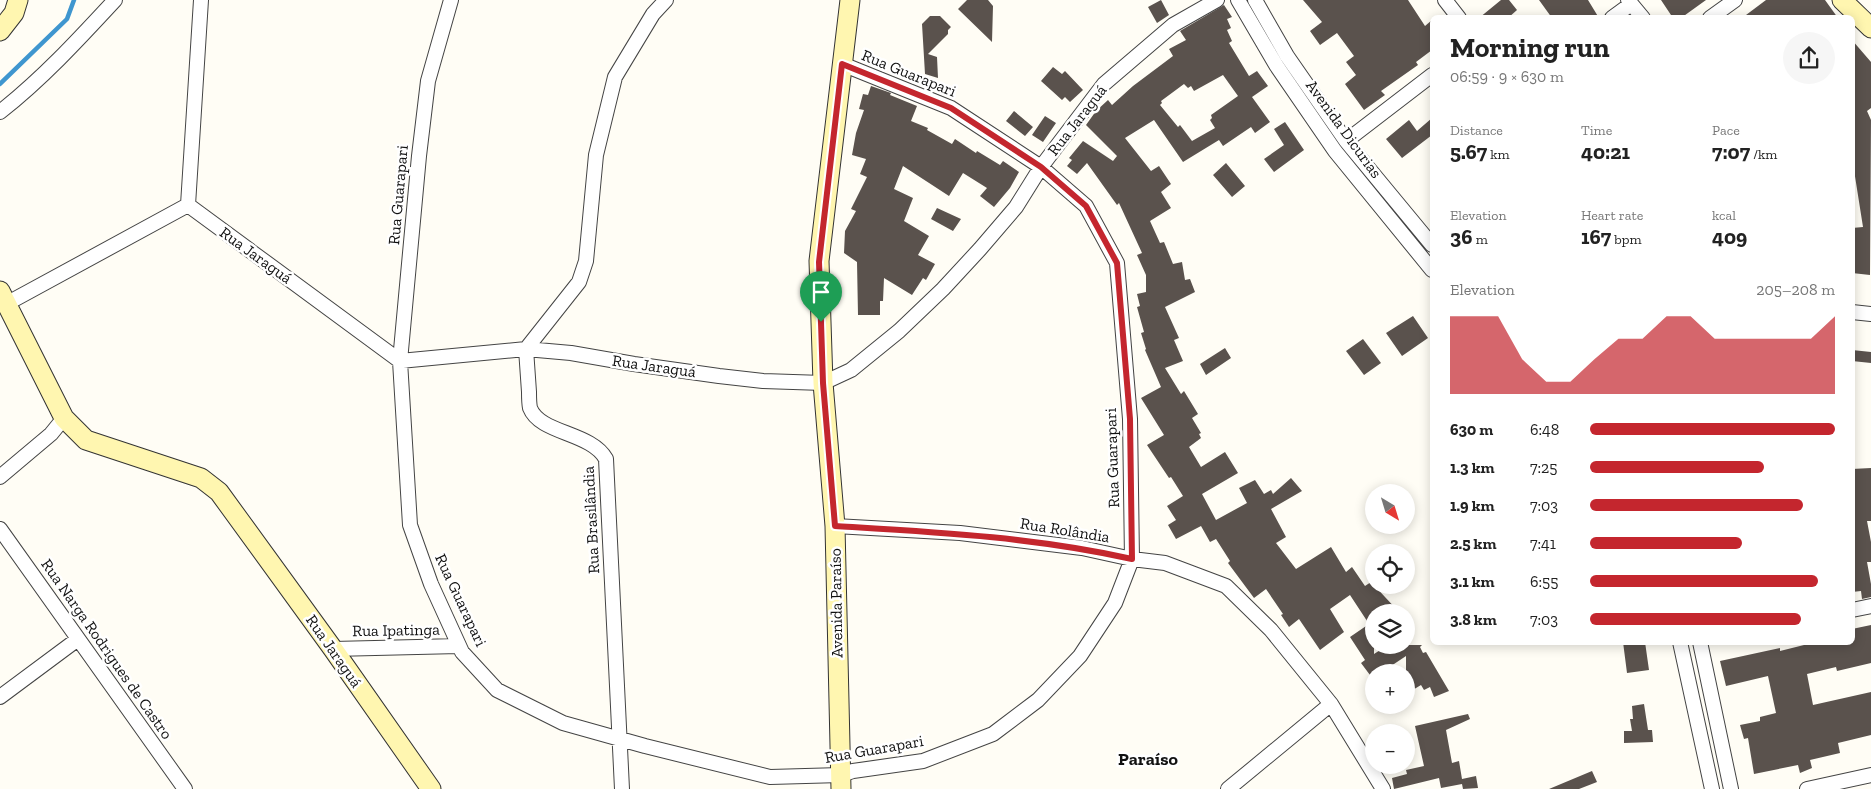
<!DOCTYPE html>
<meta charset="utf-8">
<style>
:root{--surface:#fff;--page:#f6f6f6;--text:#222;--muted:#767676;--accent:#c4262e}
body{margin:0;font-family:"Zilla Slab",serif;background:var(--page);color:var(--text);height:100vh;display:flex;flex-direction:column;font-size:19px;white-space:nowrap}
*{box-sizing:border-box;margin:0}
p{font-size:16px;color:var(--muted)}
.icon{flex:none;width:28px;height:28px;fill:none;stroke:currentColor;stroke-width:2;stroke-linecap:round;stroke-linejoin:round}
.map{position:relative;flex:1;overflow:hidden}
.details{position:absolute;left:1430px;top:15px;width:425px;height:630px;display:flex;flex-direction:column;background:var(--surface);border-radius:8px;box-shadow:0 2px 12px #0003}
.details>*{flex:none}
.needle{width:32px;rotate:142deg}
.controls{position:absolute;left:1365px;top:484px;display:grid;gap:10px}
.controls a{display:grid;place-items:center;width:50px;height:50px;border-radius:50%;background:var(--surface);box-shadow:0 2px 12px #0003;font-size:25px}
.pin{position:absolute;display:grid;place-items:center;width:42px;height:42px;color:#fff;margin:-51px -21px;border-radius:50% 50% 50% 0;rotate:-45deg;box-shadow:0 0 5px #0007}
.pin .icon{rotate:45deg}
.round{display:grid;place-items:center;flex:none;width:52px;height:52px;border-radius:26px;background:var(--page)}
.summary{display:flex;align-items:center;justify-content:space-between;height:85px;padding:0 20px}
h1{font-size:28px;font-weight:700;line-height:38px}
.stats{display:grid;grid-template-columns:repeat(3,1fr);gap:8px;height:85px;padding:5px 20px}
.stats div{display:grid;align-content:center}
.stats b{font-size:21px;font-weight:700}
.stats small{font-size:14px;font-weight:400}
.stats p{font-size:14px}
.chart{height:140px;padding:10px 20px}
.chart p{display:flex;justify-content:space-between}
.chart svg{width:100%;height:90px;margin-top:5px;fill:var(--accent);opacity:.7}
ul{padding:0 20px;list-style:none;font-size:16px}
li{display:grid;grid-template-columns:80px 60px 1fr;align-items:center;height:38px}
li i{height:12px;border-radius:6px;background:var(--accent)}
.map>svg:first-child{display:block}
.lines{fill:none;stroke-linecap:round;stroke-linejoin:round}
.stream{stroke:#3f96cf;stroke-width:4.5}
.building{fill:#5a524d;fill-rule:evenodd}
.street-casing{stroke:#444;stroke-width:16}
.secondary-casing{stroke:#333;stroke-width:21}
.street{stroke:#fff;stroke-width:14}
.secondary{stroke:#fff6b0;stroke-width:19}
.route-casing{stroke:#fff;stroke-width:10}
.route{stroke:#c4262e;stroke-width:6}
.labels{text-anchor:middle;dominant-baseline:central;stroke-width:5;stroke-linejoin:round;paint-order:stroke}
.street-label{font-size:16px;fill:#111;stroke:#fff}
.neighbourhood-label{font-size:18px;font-weight:bold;fill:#111;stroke:#fff}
</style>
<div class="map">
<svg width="1871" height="789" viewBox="0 0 1871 789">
<rect width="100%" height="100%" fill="#fffdf5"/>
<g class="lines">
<path class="stream" d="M0,84L67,19L74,0"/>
</g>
<path class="building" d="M967,0H988L993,6L992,42L958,9Z
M1161,0L1169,15L1157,23L1148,7Z
M1303,0H1408L1425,26L1432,20V50L1416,62L1418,65L1381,91L1385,95L1364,110L1345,84L1356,75L1346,62L1354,56L1337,33L1320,45L1310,31L1322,22Z
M1501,0H1509L1517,10L1508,18H1479Z
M1539,0H1588L1599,18H1552Z
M1661,0H1706L1681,18H1673Z
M1766,0H1825L1838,18H1742Z
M1224,5L1232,17L1227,19L1231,28L1227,30L1232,41L1229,43L1249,76L1257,71L1268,86L1252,97L1270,122L1255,133L1251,127L1223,146L1219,140L1183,162L1154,120L1125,138L1151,171L1159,166L1171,184L1161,192L1171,208L1150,221L1160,243L1164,242L1173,264L1182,262L1185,280L1190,279L1195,292L1165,307L1179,338L1174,340L1183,361L1165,368L1181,394L1184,391L1198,414L1192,418L1201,433L1199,434L1201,438L1189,447L1201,467L1225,452L1238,473L1202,494L1216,520L1247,503L1239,488L1255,480L1264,494L1271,490L1273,494L1291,478L1302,491L1271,509L1286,537L1276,543L1296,569L1331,547L1346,572L1352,567L1365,586L1371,582L1399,612H1374V654L1388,645H1422L1420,647L1423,653L1426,652L1449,691L1434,697L1430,687L1424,690L1421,685L1411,691L1406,682V656L1388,668L1387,666L1382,670L1381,668L1374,672V674L1373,673L1370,675L1361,663L1365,660L1350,637L1369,624L1350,595L1330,609L1344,632L1320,650L1299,619L1289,627L1281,615L1283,614L1266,589L1254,598L1228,563L1230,561L1216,539L1210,542L1201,526L1176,539L1168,525L1176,520L1167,506L1183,496L1171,477L1169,478L1147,445L1164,435L1141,398L1161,387L1145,350L1146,349L1141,333L1144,332L1137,307L1140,306L1137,294L1146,292V275L1137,255L1142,253L1119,203L1117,205L1087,163L1077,174L1067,166L1072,160L1069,158L1083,141L1113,161L1117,156L1086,125L1096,111L1108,100L1112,105L1133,86L1173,56L1169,49L1186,40L1180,31ZM1223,75L1238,96L1211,115L1212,118L1210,120L1215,128L1192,141L1180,125L1178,127L1160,105L1162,103L1161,101L1184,84L1188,88L1191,86L1194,91Z
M930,16H940L951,27L948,30V34L928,54L937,57L938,78L925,74L922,24Z
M1852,40L1871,62V108L1867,111L1871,120L1870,275L1852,273V228L1863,227L1854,170L1852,171V105L1854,104L1852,101Z
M1053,67L1062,74L1065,71L1083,90L1070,102L1065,97L1062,100L1041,81Z
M871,86L891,93L890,95L917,106L911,121L928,128L927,130L952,144L955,139L976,153L977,151L1000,165L1003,161L1019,172L1010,188L994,207L980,196L987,188L963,173L949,196L903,166L894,189L913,198L904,221L929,236L918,255L935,264L926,280L923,278L912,295L884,278L883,301H880V315H858L857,262L844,253L845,231L856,211L851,209L867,177L860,174L866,159L852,155L856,133L864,110L859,109L863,94L868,95Z
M1014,111L1033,127L1025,136L1006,121Z
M1045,116L1056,123L1043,142L1032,135Z
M1432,118V135L1402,158L1386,139L1409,120L1417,131Z
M1285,122L1304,150L1274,172L1264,159L1284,145L1274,129Z
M1226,163L1245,186L1232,197L1213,175Z
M937,208L961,219L953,231L931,219Z
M1413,316L1428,338L1402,356L1386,333Z
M1363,339L1381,363L1364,375L1346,351Z
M1225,348L1231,358L1206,375L1200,364Z
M1852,350L1871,352V363L1852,361Z
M1871,468V521H1867L1871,542V562H1867L1871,584V597L1862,599L1861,591L1852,592V469Z
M1871,625V663L1837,671L1836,667L1807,674L1813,705L1871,692V735L1838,743L1840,753L1810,760L1812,768L1800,773L1798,765L1754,774L1748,738L1744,739L1740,725L1760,721V717L1776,713L1768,676L1726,686L1720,661L1780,648V651L1816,642H1852V629Z
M1623,642H1645L1649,670L1627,673Z
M1644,704L1648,730H1652L1653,742L1624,743V731H1632L1630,719H1633L1632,706Z
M1468,714L1470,719L1446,730L1452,763L1459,761L1462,779L1476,776L1478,788L1463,789L1462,784L1441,788L1439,778L1394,789L1392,778L1407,774L1406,770L1424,766L1415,726Z
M1592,771L1597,782L1579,789H1549Z"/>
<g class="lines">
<defs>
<path id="street" d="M451,0L428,81L419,156L400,361L410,525L431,584L462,652L497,690L563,723L645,746L770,777L841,775L853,771L923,761L993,734L1038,700L1080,656L1115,603L1132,559L1130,419L1117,263L1086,206L1041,167L951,108L842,64
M1238,0L1276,65L1335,151L1432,270
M1255,0L1287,56L1346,141L1432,245
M1445,0L1459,18
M1628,0L1643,18
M1612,18L1631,4
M1710,18L1735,0
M0,112C42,79 78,40 115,0
M1346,141L1432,75
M188,205L400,361L526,349L571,353L634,364L719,376L763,381L823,383L851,370L899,331L943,289L980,249L1016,207L1041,167L1104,84L1173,25L1217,0
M188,205L201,0
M6,304L188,205
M1852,312L1871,314
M0,477L51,434L64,418
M835,526L960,533L1082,548L1132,559L1165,563L1226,586L1271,630L1331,704L1383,789
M0,529L185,789
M1852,610L1871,606
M1680,642L1712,789
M1700,642L1731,789
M333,649L459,646
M0,697L78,639
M622,789L606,459C591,432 540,434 530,408C529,403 529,397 529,392C528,378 527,364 526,349L579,282L586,261L596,155L615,77L653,14L666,0
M1228,789L1331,704
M1807,789L1871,775"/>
<path id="secondary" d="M1842,0L1871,28
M0,31L14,13L18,0
M0,291L64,418L86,440L201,478L219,492L333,649L431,789
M841,789L835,526L823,383L819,261L850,0"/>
</defs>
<use href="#street" class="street-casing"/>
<use href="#secondary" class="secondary-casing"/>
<use href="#street" class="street"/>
<use href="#secondary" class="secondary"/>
</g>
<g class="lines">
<defs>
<path id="route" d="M842,64L951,108L1041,167L1086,206L1117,263L1130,419L1132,559C1034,537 934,532 835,526L823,383L819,262Z"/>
</defs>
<use href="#route" class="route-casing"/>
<use href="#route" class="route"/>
</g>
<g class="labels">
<g class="street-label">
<text transform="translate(909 73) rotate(22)">Rua Guarapari</text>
<text transform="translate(1077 120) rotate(-52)">Rua Jaraguá</text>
<text transform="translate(1344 129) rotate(54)">Avenida Dicurias</text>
<text transform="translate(398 195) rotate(-85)">Rua Guarapari</text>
<text transform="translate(256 255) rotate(36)">Rua Jaraguá</text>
<text transform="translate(654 366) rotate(8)">Rua Jaraguá</text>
<text transform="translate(1112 458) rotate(-92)">Rua Guarapari</text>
<text transform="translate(591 520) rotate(-93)">Rua Brasilândia</text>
<text transform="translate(1065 530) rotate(9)">Rua Rolândia</text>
<text transform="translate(461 600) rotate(65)">Rua Guarapari</text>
<text transform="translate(836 603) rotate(-91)">Avenida Paraíso</text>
<text transform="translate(396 630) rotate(-1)">Rua Ipatinga</text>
<text transform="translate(107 649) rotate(55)">Rua Narga Rodrigues de Castro</text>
<text transform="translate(334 651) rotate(55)">Rua Jaraguá</text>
<text transform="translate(874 749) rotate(-10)">Rua Guarapari</text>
</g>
<g class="neighbourhood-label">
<text x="1148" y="759">Paraíso</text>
</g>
</g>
</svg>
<div class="controls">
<a><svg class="needle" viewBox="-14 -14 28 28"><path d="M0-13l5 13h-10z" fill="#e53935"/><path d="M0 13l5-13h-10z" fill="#767676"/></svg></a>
<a><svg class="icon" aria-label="locate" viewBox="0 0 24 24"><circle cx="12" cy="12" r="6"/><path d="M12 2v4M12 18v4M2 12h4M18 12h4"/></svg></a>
<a><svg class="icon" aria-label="layers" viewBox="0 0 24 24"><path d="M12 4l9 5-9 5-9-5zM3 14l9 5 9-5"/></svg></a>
<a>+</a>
<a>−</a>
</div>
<div class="pin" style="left:821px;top:322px;background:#1e9e55"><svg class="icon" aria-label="arrive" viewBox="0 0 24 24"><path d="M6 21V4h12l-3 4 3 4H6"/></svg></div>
<section class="details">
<div class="summary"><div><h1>Morning run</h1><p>06:59 · 9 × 630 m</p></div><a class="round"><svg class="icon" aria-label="share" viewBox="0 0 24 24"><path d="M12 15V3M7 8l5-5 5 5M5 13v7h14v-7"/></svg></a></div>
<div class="stats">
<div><p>Distance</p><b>5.67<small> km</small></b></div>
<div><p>Time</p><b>40:21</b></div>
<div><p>Pace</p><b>7:07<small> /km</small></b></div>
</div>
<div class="stats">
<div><p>Elevation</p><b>36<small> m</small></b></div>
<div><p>Heart rate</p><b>167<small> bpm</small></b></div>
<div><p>kcal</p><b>409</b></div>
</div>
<div class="chart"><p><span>Elevation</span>205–208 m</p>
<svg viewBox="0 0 160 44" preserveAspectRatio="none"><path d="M0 44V6L10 6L20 6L30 27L40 38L50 38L60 27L70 17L80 17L90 6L100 6L110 17L120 17L130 17L140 17L150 17L160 6V44z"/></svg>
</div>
<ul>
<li><b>630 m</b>6:48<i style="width:100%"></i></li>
<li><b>1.3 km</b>7:25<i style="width:71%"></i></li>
<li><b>1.9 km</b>7:03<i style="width:87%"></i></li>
<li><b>2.5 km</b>7:41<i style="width:62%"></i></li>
<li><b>3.1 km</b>6:55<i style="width:93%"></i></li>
<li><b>3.8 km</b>7:03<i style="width:86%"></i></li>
</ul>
</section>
</div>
